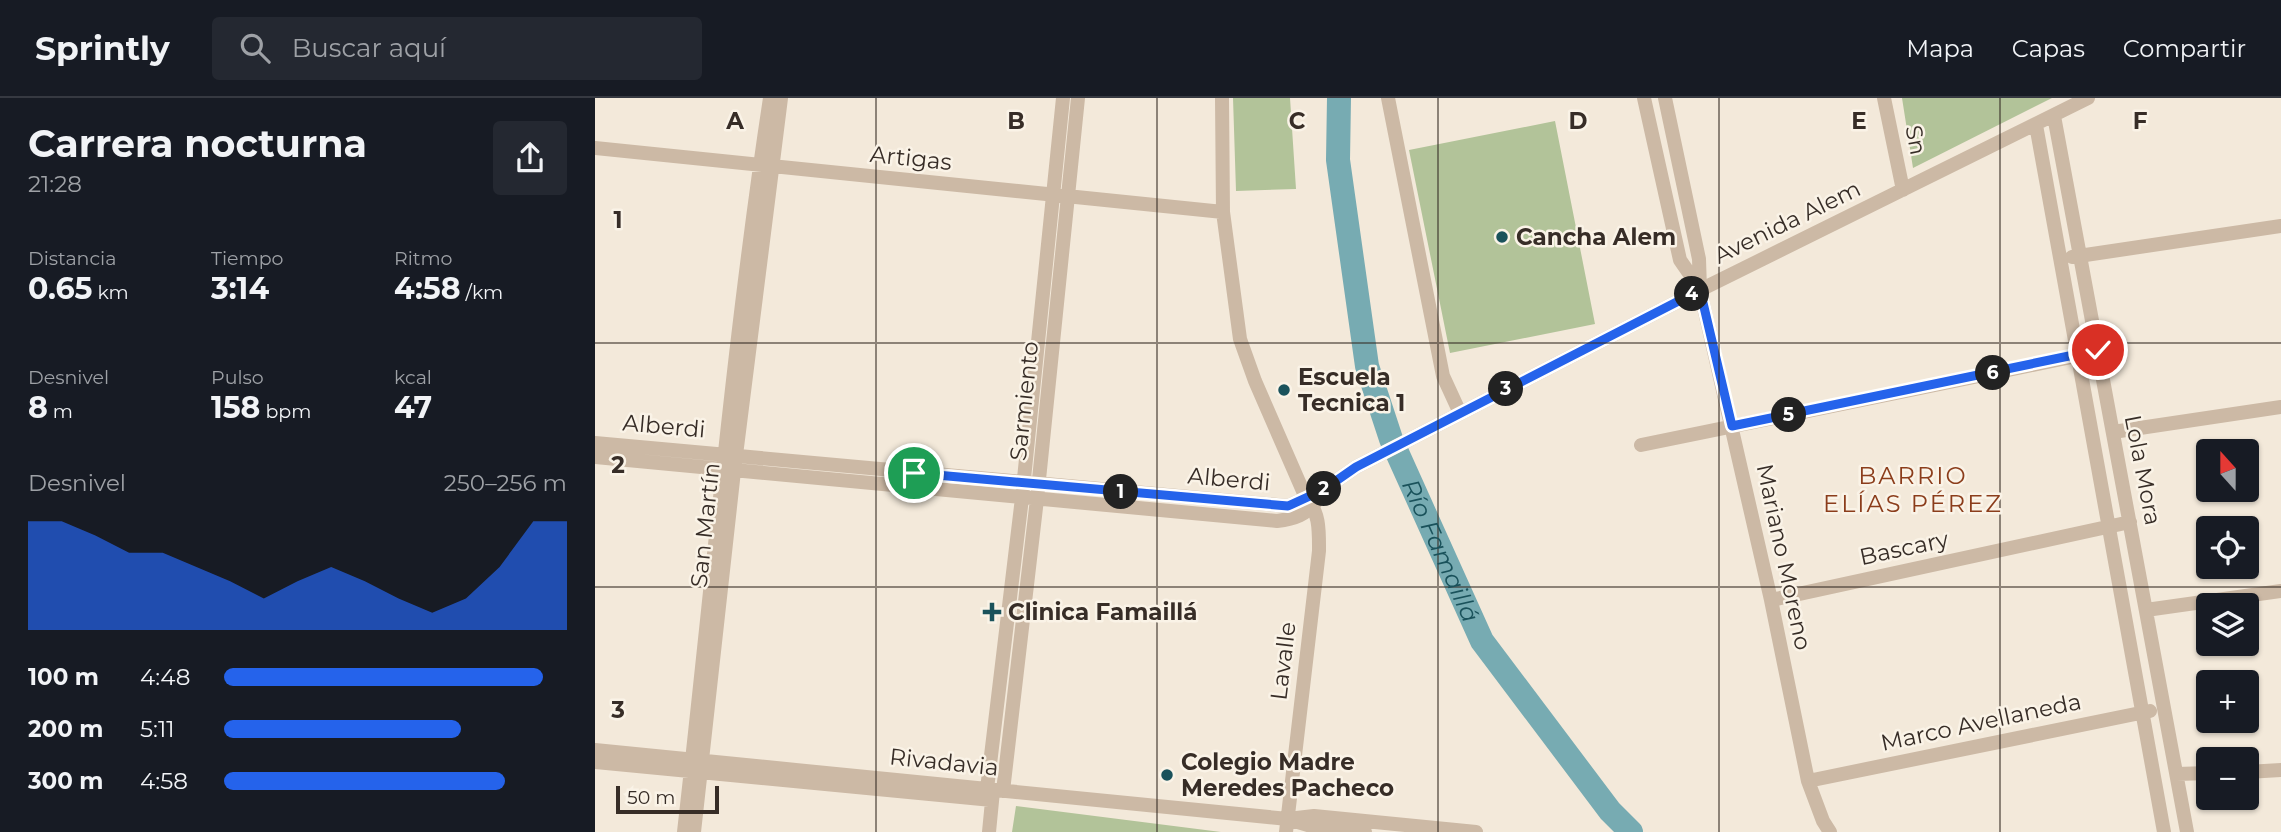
<!DOCTYPE html>
<html lang="es">
<meta charset="utf-8">
<style>
:root{--surface:#171b24;--page:#242831;--text:#f1f3f6;--muted:#9ea1a6;--line:#363941;--accent:#2563eb}
body{margin:0;font-family:Montserrat,sans-serif;background:var(--page);color:var(--text);height:100vh;display:flex;flex-direction:column;font-size:26px;white-space:nowrap}
*{box-sizing:border-box;margin:0}
p{font-size:23px;color:var(--muted)}
.icon{flex:none;width:38px;height:38px;fill:none;stroke:currentColor;stroke-width:2;stroke-linecap:round;stroke-linejoin:round}
.map{position:relative;flex:1;overflow:hidden}
.panel{display:flex;flex-direction:column;background:var(--surface);width:595px}
.panel>*{flex:none}
.needle{width:46px;rotate:339deg}
.controls{position:absolute;left:1601px;top:341px;display:grid;gap:14px}
.controls a{display:grid;place-items:center;width:63px;height:63px;border-radius:7px;background:var(--surface);box-shadow:0 2px 5px #0004;font-size:35px}
.scale{position:absolute;left:21px;bottom:18px;width:103px;box-sizing:border-box;padding-left:7px;border:4px solid #372d27;border-top:0;font-size:19px;line-height:24px;white-space:nowrap;color:#372d27;-webkit-text-stroke:5px #faf3e7;paint-order:stroke}
.pin{position:absolute;display:grid;place-items:center;width:60px;height:60px;color:#fff;margin:-30px;border:4px solid #fff;border-radius:50%;box-shadow:0 2px 7px #0007}
.km{position:absolute;width:35px;height:35px;margin:-18px;border-radius:50%;background:#222;color:#fff;font-size:19px;line-height:35px;text-align:center}
.round{display:grid;place-items:center;flex:none;width:74px;height:74px;border-radius:7px;background:var(--page)}
.headline{display:flex;align-items:center;justify-content:space-between;height:119px;padding:0 28px}
h1{font-size:38px;font-weight:700;line-height:52px}
.figures{display:grid;grid-template-columns:repeat(3,1fr);gap:10px;height:119px;padding:7px 28px}
.figures div{display:grid;align-content:center}
.figures b{font-size:30px;font-weight:700}
.figures small{font-size:19px;font-weight:400}
.figures p{font-size:19px}
.chart{height:196px;padding:14px 28px}
.chart p{display:flex;justify-content:space-between}
.chart svg{width:100%;height:126px;margin-top:7px;fill:var(--accent);opacity:.7}
ul{padding:0 28px;list-style:none;font-size:23px}
li{display:grid;grid-template-columns:112px 84px 1fr;align-items:center;height:52px}
li i{height:18px;border-radius:9px;background:var(--accent)}
header{display:flex;align-items:center;gap:42px;box-sizing:border-box;height:98px;padding:0 35px;background:var(--surface);border-bottom:2px solid var(--line)}
header strong{font-size:33px}
nav{display:flex;gap:38px;margin-inline-start:auto;font-size:24px}
.search{width:490px;height:63px;background:var(--page);display:flex;align-items:center;gap:18px;box-sizing:border-box;padding:0 24px;border-radius:7px;color:var(--muted);font-size:26px}
main{display:flex;flex:1;min-height:0}
.map>svg:first-child{display:block}
.green{fill:#b2c399}
.lines{fill:none;stroke-linecap:round;stroke-linejoin:round}
.river{stroke:#77abb2;stroke-width:24}
.minor{stroke:#ccb9a5;stroke-width:14}
.route-casing{stroke:#fff;stroke-width:14}
.route{stroke:#2563eb;stroke-width:9}
.grid{fill:none;stroke:#372d27;stroke-width:2;stroke-opacity:0.55}
.poi-dot{fill:#1a525b;stroke:#faf3e7;stroke-width:2.5}
.labels{text-anchor:middle;dominant-baseline:central;stroke-width:5;stroke-linejoin:round;paint-order:stroke}
.street-label{font-size:23px;fill:#372d27;stroke:#faf3e7}
.poi-label{font-size:23px;font-weight:bold;fill:#372d27;stroke:#faf3e7;text-anchor:start}
.neighbourhood-label{font-size:24px;letter-spacing:2px;fill:#8b3d1b;stroke:#faf3e7}
.water-label{font-size:24px;font-style:italic;fill:#1a525b;stroke:#faf3e7}
.grid-label{font-size:23px;text-anchor:middle;font-weight:bold;fill:#372d27;stroke:#faf3e7;stroke-width:5;stroke-linejoin:round;paint-order:stroke}
</style>
<header>
<strong>Sprintly</strong>
<div class="search"><svg class="icon" aria-label="search" viewBox="0 0 24 24"><circle cx="10" cy="10" r="6"/><path d="M15 15l6 6"/></svg>Buscar aquí</div>
<nav><a>Mapa</a><a>Capas</a><a>Compartir</a></nav>
</header>
<main>
<section class="panel">
<div class="headline"><div><h1>Carrera nocturna</h1><p>21:28</p></div><a class="round"><svg class="icon" aria-label="share" viewBox="0 0 24 24"><path d="M12 15V3M7 8l5-5 5 5M5 13v7h14v-7"/></svg></a></div>
<div class="figures">
<div><p>Distancia</p><b>0.65<small> km</small></b></div>
<div><p>Tiempo</p><b>3:14</b></div>
<div><p>Ritmo</p><b>4:58<small> /km</small></b></div>
</div>
<div class="figures">
<div><p>Desnivel</p><b>8<small> m</small></b></div>
<div><p>Pulso</p><b>158<small> bpm</small></b></div>
<div><p>kcal</p><b>47</b></div>
</div>
<div class="chart"><p><span>Desnivel</span>250–256 m</p>
<svg viewBox="0 0 160 44" preserveAspectRatio="none"><path d="M0 44V6L10 6L20 11L30 17L40 17L50 22L60 27L70 33L80 27L90 22L100 27L110 33L120 38L130 33L140 22L150 6L160 6V44z"/></svg>
</div>
<ul>
<li><b>100 m</b>4:48<i style="width:93%"></i></li>
<li><b>200 m</b>5:11<i style="width:69%"></i></li>
<li><b>300 m</b>4:58<i style="width:82%"></i></li>
</ul>
</section>
<div class="map">
<svg width="1686" height="734" viewBox="0 0 1686 734">
<rect width="100%" height="100%" fill="#f3e9da"/>
<path class="green" d="M638,0H695L701,91L641,93Z
M1307,0H1457L1318,70Z
M960,23L1000,226L855,255L814,52Z
M421,708L626,734H417Z"/>
<g class="lines">
<path class="river" id="s1" d="M744,0L743,62L772,268L796,341L887,543L1015,713L1036,734"/>
<path class="minor" d="M627,0L628,114L645,241L660,283L711,400C725,414 724,434 724,453L691,734
M793,0L848,278L865,315
M1049,0L1085,162L1105,191
M1070,0L1104,161L1105,192L1176,502L1213,683L1228,723L1235,734
M1289,0L1308,92
M1459,18L1592,734
M1441,27L1569,734
M0,50L628,114
M1477,159L1686,128
M1518,334L1686,309
M0,345L693,408L728,392L761,369L1105,192L1493,0
M1046,347L1491,256
M0,359L682,423C699,421 712,417 722,402
M1176,502L1535,424
M1551,512L1686,493
M0,652L693,721
M0,664L397,702
M1652,674L1686,672
M1582,676L1614,675
M1213,683L1555,613
M392,691L427,400L468,0
M408,693L442,401L483,0
M89,734C117,489 138,243 175,0
M99,734L139,373L186,0
M394,734L398,693
M770,734L716,728L693,721L719,718L881,734"/>
</g>
<g class="lines">
<defs>
<path id="route" d="M319,375L693,408L728,392L761,369L1105,192L1137,328L1503,252"/>
</defs>
<use href="#route" class="route-casing"/>
<use href="#route" class="route"/>
</g>
<path class="grid" d="M281,0V734M562,0V734M843,0V734M1124,0V734M1405,0V734M0,245H1686M0,489H1686"/>
<g class="poi-dot">
<circle cx="907" cy="139" r="7"/>
<circle cx="689" cy="292" r="7"/>
<path d="M393.5 503.5h7v7h7v7h-7v7h-7v-7h-7v-7h7z"/>
<circle cx="572" cy="677" r="7"/>
</g>
<g class="labels">
<g class="street-label">
<text transform="translate(1321 42) rotate(79)">Sn</text>
<text transform="translate(316 60) rotate(6)">Artigas</text>
<text transform="translate(1192 124) rotate(-26)">Avenida Alem</text>
<text transform="translate(429 303) rotate(-84)">Sarmiento</text>
<text transform="translate(69 328) rotate(5)">Alberdi</text>
<text transform="translate(1548 372) rotate(79)">Lola Mora</text>
<text transform="translate(634 381) rotate(5)">Alberdi</text>
<text transform="translate(110 427) rotate(-84)">San Martín</text>
<text transform="translate(1309 450) rotate(-12)">Bascary</text>
<text transform="translate(1189 459) rotate(78)">Mariano Moreno</text>
<text transform="translate(688 563) rotate(-83)">Lavalle</text>
<text transform="translate(1386 624) rotate(-12)">Marco Avellaneda</text>
<text transform="translate(349 664) rotate(6)">Rivadavia</text>
</g>
<g class="poi-label">
<text x="921" y="139">Cancha Alem</text>
<text x="703" y="279">Escuela<tspan x="703" dy="26">Tecnica 1</tspan></text>
<text x="413" y="514">Clinica Famaillá</text>
<text x="586" y="664">Colegio Madre<tspan x="586" dy="26">Meredes Pacheco</tspan></text>
</g>
<g class="neighbourhood-label">
<text x="1318" y="377">BARRIO<tspan x="1318" dy="28">ELÍAS PÉREZ</tspan></text>
</g>
<g class="water-label">
<text stroke="none"><textPath href="#s1" startOffset="469">Río Famaillá</textPath></text>
</g>
</g>
<g class="grid-label">
<text x="140" y="31">A</text>
<text x="421" y="31">B</text>
<text x="702" y="31">C</text>
<text x="983" y="31">D</text>
<text x="1264" y="31">E</text>
<text x="1545" y="31">F</text>
<text x="23" y="130">1</text>
<text x="23" y="375">2</text>
<text x="23" y="620">3</text>
</g>
</svg>
<div class="controls">
<a><svg class="needle" viewBox="-14 -14 28 28"><path d="M0-13l5 13h-10z" fill="#e53935"/><path d="M0 13l5-13h-10z" fill="#9ea1a6"/></svg></a>
<a><svg class="icon" aria-label="locate" viewBox="0 0 24 24"><circle cx="12" cy="12" r="6"/><path d="M12 2v4M12 18v4M2 12h4M18 12h4"/></svg></a>
<a><svg class="icon" aria-label="layers" viewBox="0 0 24 24"><path d="M12 4l9 5-9 5-9-5zM3 14l9 5 9-5"/></svg></a>
<a>+</a>
<a>−</a>
</div>
<div class="scale">50 m</div>
<div class="pin" style="left:319px;top:375px;background:#1e9e55"><svg class="icon" aria-label="arrive" viewBox="0 0 24 24"><path d="M6 21V4h12l-3 4 3 4H6"/></svg></div>
<div class="pin" style="left:1503px;top:252px;background:#d93025"><svg class="icon" aria-label="check" viewBox="0 0 24 24"><path d="M5 12l5 5 9-10"/></svg></div>
<b class="km" style="left:526px;top:394px">1</b>
<b class="km" style="left:729px;top:391px">2</b>
<b class="km" style="left:911px;top:291px">3</b>
<b class="km" style="left:1097px;top:196px">4</b>
<b class="km" style="left:1194px;top:317px">5</b>
<b class="km" style="left:1398px;top:275px">6</b>
</div>
</main>
